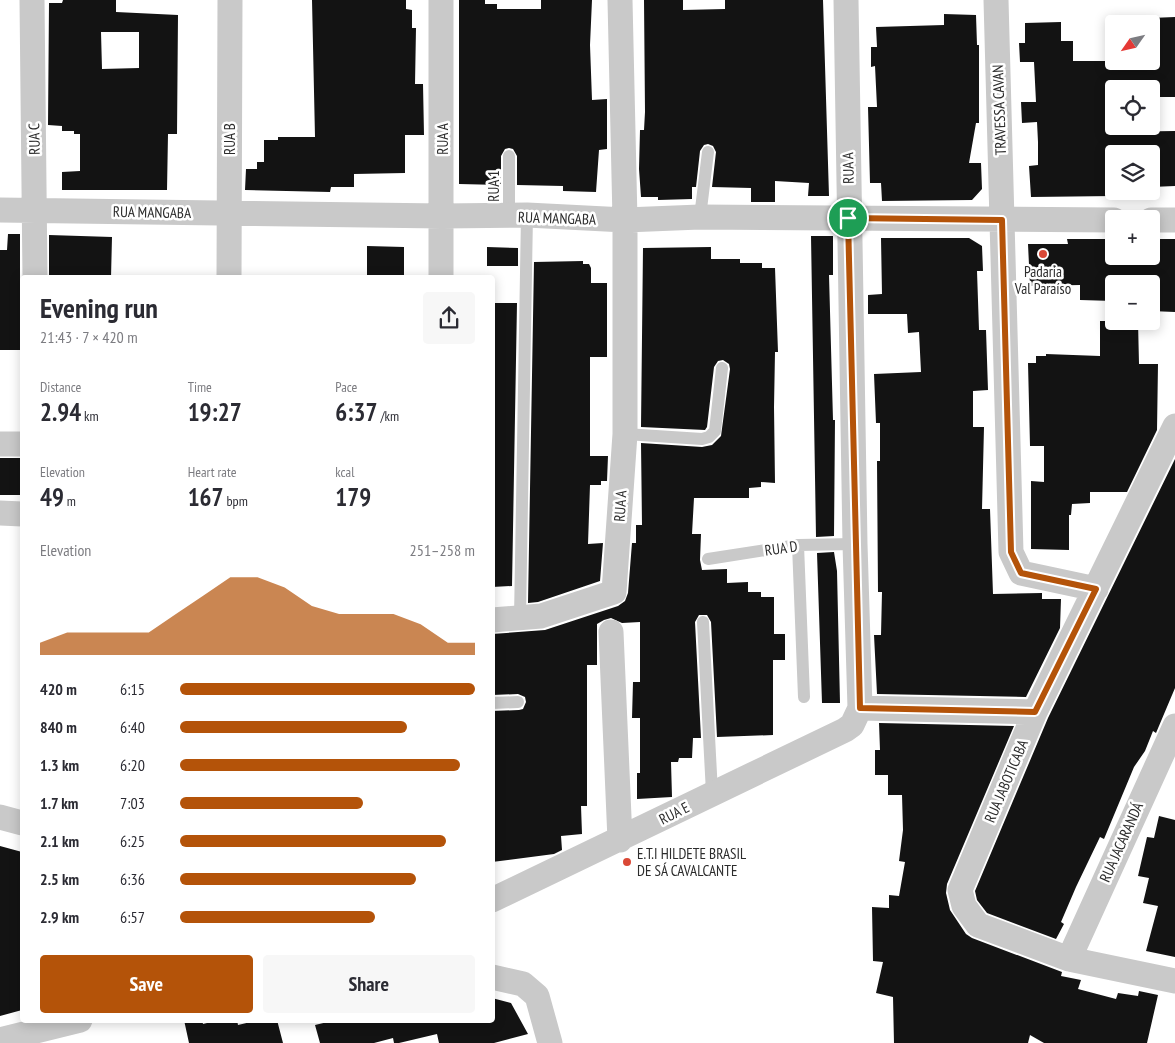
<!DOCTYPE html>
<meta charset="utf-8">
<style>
:root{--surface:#fff;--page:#f7f7f7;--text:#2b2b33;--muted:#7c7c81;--accent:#b45309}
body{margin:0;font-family:"PT Sans Narrow",sans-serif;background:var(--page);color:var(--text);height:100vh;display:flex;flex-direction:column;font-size:19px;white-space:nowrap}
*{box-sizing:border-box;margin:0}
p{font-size:16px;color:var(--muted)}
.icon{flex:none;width:28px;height:28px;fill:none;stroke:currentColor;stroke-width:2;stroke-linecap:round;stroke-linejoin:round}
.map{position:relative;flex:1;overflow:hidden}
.sheet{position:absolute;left:20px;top:275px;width:475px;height:748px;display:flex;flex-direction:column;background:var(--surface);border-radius:5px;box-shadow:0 2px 12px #0003}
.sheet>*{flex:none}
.needle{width:32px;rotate:236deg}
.controls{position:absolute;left:1105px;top:15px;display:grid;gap:10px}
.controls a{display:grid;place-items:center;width:55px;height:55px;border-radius:5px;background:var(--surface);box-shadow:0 2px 12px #0003;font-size:25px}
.pin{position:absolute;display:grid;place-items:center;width:42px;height:42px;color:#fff;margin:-21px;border:2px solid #fff;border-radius:50%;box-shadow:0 1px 5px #0007}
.round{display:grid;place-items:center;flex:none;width:52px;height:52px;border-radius:5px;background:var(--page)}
.head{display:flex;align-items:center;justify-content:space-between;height:85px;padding:0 20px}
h1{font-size:28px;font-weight:800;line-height:38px}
.metrics{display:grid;grid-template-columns:repeat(3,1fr);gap:8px;height:85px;padding:5px 20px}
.metrics div{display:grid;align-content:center}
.metrics b{font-size:25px;font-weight:800}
.metrics small{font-size:14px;font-weight:400}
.metrics p{font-size:14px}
.chart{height:140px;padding:10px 20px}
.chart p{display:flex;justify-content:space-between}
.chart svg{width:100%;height:90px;margin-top:5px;fill:var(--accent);opacity:.7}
.button{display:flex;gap:10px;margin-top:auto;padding:10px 20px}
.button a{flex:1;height:58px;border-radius:5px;background:var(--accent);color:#fff;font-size:20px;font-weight:800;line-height:58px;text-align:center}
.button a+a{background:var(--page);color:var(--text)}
ul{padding:0 20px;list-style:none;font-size:16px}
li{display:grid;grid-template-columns:80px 60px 1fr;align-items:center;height:38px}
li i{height:12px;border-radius:6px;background:var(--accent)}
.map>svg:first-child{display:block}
.building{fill:#131313;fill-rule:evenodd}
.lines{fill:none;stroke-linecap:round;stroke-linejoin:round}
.service{stroke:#c9c9c9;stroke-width:12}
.minor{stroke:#c9c9c9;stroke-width:25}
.route-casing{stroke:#fff;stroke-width:10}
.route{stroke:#b45309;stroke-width:6}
.poi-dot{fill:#da4836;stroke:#fff;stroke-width:2}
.labels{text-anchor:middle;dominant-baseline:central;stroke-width:5;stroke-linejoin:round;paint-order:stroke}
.street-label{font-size:15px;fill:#2c2c2c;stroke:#fff}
.poi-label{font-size:15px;fill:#2c2c2c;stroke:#fff}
</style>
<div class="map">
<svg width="1175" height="1043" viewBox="0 0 1175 1043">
<rect width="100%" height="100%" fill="#fff"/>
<path class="building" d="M63,0H116V12L178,15L177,134H168L167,190H62V172L80,171V134H74V131H62V126L48,125L49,3H62ZM101,32H139V68L102,69Z
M312,0H406V9L412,10V28H416L415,84H423L424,135H405V173L354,174V187H331L330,192L245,190L246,169H257V162H264V140H278V137H315Z
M459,0H485V4H497V9H541V0H592L590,45L592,100L607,99V149L599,150L596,192L563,191V186L517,185V156L513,149L509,148L505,149L501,156V185L459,184Z
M644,0H683V10L725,9V0H823L829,196H808L809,183L775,181V202H751V188L712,187L716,152L713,146L708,144L704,145L700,151L696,187H692V199L658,200V197H641L639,169L640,130H644L645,112Z
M944,14L976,15L977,45H979V123H976L969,163H981L982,189L972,200L882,201L881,183H870L868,107H877L875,66L871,67V47H877L876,27L944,25Z
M1175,17V97H1151V89H1109V132L1175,131V186L1151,187V154H1114V196L1031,197L1029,166L1038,165V142L1037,122L1022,123L1021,102H1036L1034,62H1020L1019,43H1025V23L1061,22V41H1073V61H1151V18Z
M8,234H20V350H0V250H7Z
M49,235L112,237L111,278H49Z
M811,236H833V275H829L833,420H835L834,536L816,537Z
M881,238H969L982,246L983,271H977L979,330H986L988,390L973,391V427H984L982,509H990L993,594L1042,593V599H1061L1060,628L1026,697L877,694L874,635H881L882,592H878L877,461H880V423H876L874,374L921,372L919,332L908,333L907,314H868V295L882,294Z
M1067,239H1114V256H1151V239H1175V312L1151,311V284H1114V301L1080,300V285L1030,286L1028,244H1068Z
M367,246L404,247V278H367Z
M487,247L518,248V266H487Z
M711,247V259H740V263H762V268H775L778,352H775L774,407L775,483L761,482V487L749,488V498H694L692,534H701L700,560L702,570L727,569V583L748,582V592H761V597H774V634H785V660H773V735L717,737L711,622L707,615H699L695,622L701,738H693L692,758H679L678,762H671L672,797L637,799V773H640V718H632L633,682H640V622L622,623L611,618L604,620L597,624V665H587V806H581L582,834L561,836L562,850L554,854L492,862V711L519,710L523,709L526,702L525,697L518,694L492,695V634L545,630L618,606L625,601L628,593L632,543H636V525H642L641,443L702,447L712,445L721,436L730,369L729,364L723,360L718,361L714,367L707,427L705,430L641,427L643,248Z
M583,261V264H589L591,268V283H607V357H590V456H608L607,481H601V485H590L588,544L603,543L600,581L538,602L528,603L534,262Z
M492,303H517L512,586L492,587Z
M1100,321H1138L1139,364H1158L1157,430L1127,492H1090V503L1072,504L1071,515H1069V550L1031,549V481L1044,482V446H1030L1028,363H1036V356H1046V354L1100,356Z
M0,458H22V495H0Z
M1175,459V688L1156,733L1153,731L1145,751L1134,767L1104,839L1100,837L1076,887L1061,922L1064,924L1056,939L987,913L977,900L975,891L1048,718Z
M834,552L837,571L840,703H822L817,553Z
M879,723L1014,726L947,884L946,893L950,910L966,934L972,938L1062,972L1061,976L1081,980L1078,989L1116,999L1118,993L1138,996L1139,991L1158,995L1147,1043H1044L1030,1035L1028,1043H894L893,997L876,993L883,962L873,961L872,907L889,908V895L899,896L905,862L899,861L903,830L902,795H888V775H875V750H880Z
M1159,816L1175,820V957L1146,951L1158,906L1143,903L1149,878L1138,876L1147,837L1154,838Z
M0,846L22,852V1010L0,1016Z
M492,998L511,1003L528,1034L494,1043H439L437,1034L399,1043H394L393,1038L374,1043H320L315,1025L336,1020H492Z
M184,1020H202L203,1024L219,1020H237L238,1025L259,1020H277L283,1043H189Z"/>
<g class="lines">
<path class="service" d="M509,216V156
M700,217L708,152
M625,434L702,439L709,437L715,431L722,368
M798,545L804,697
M708,559L798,545L855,544
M520,618L527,215
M703,622L712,793
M492,703L518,702"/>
<path class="minor" d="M32,0L35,278
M996,0L1011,552L1021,573L1096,589
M0,210L442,216L527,215L625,220L700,217L1114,220
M1151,220H1175
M229,278L230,0
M441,278V0
M1175,426L1035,712L960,890L964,906L978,925L1069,959L1175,981
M0,444H22
M0,513L22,514
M492,620L541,616L614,592L625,434V220L620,0
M611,632L620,840
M860,708L1035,712
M0,817L22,823
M492,900L845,730L852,725L860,708L855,544L846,0
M1069,959L1175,726
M492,977L523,984L537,996L550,1043
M0,1040L80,1020"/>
</g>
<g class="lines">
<defs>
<path id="route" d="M848,218L1002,220L1011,552L1021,573L1096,589L1035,712L860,708Z"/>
</defs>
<use href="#route" class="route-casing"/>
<use href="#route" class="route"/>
</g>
<g class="poi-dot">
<circle cx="1043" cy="254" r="5"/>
<circle cx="627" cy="862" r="5"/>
</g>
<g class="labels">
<g class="street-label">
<text transform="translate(999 110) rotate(-92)">TRAVESSA CAVAN</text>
<text transform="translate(34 139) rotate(-91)">RUA C</text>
<text transform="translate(229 139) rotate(-90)">RUA B</text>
<text transform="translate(442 139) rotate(-90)">RUA A</text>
<text transform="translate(848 168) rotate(-91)">RUA A</text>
<text transform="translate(493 186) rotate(-90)">RUA 1</text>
<text transform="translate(152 212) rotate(1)">RUA MANGABA</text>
<text transform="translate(557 218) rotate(2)">RUA MANGABA</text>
<text transform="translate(620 506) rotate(-86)">RUA A</text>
<text transform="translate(781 548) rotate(-8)">RUA D</text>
<text transform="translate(1006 781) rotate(-67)">RUA JABOTICABA</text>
<text transform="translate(674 813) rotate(-27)">RUA E</text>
<text transform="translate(1121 842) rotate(-66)">RUA JACARANDÁ</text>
</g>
<g class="poi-label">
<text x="1043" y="271">Padaria<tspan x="1043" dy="17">Val Paraíso</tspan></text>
<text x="637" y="853" text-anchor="start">E.T.I HILDETE BRASIL<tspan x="637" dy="17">DE SÁ CAVALCANTE</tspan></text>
</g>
</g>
</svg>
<div class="controls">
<a><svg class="needle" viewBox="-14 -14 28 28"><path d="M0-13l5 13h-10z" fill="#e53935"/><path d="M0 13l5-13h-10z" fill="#7c7c81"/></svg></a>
<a><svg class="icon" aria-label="locate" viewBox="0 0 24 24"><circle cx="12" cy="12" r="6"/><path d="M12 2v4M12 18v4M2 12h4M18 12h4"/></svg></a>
<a><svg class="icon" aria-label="layers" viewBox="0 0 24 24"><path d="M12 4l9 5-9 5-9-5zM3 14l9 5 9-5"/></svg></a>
<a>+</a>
<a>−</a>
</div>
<div class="pin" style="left:848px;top:218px;background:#1e9e55"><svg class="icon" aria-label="arrive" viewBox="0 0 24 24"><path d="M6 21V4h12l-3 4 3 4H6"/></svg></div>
<section class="sheet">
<div class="head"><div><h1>Evening run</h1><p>21:43 · 7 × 420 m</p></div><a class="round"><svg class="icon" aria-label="share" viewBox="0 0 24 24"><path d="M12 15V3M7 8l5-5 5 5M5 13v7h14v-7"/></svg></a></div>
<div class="metrics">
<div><p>Distance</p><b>2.94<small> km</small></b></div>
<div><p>Time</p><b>19:27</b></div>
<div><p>Pace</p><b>6:37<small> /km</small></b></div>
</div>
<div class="metrics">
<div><p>Elevation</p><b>49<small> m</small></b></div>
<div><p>Heart rate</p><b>167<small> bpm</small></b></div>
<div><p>kcal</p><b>179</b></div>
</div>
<div class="chart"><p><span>Elevation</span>251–258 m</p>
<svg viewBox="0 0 160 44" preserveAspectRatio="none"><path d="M0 44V38L10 33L20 33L30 33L40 33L50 24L60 15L70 6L80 6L90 11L100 20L110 24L120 24L130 24L140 29L150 38L160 38V44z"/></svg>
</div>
<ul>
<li><b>420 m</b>6:15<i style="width:100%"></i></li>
<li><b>840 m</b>6:40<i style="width:77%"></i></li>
<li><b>1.3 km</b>6:20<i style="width:95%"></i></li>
<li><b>1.7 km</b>7:03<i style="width:62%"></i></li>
<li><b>2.1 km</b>6:25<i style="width:90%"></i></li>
<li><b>2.5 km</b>6:36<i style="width:80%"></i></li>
<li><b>2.9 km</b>6:57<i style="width:66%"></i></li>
</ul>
<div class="button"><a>Save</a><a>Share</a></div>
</section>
</div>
